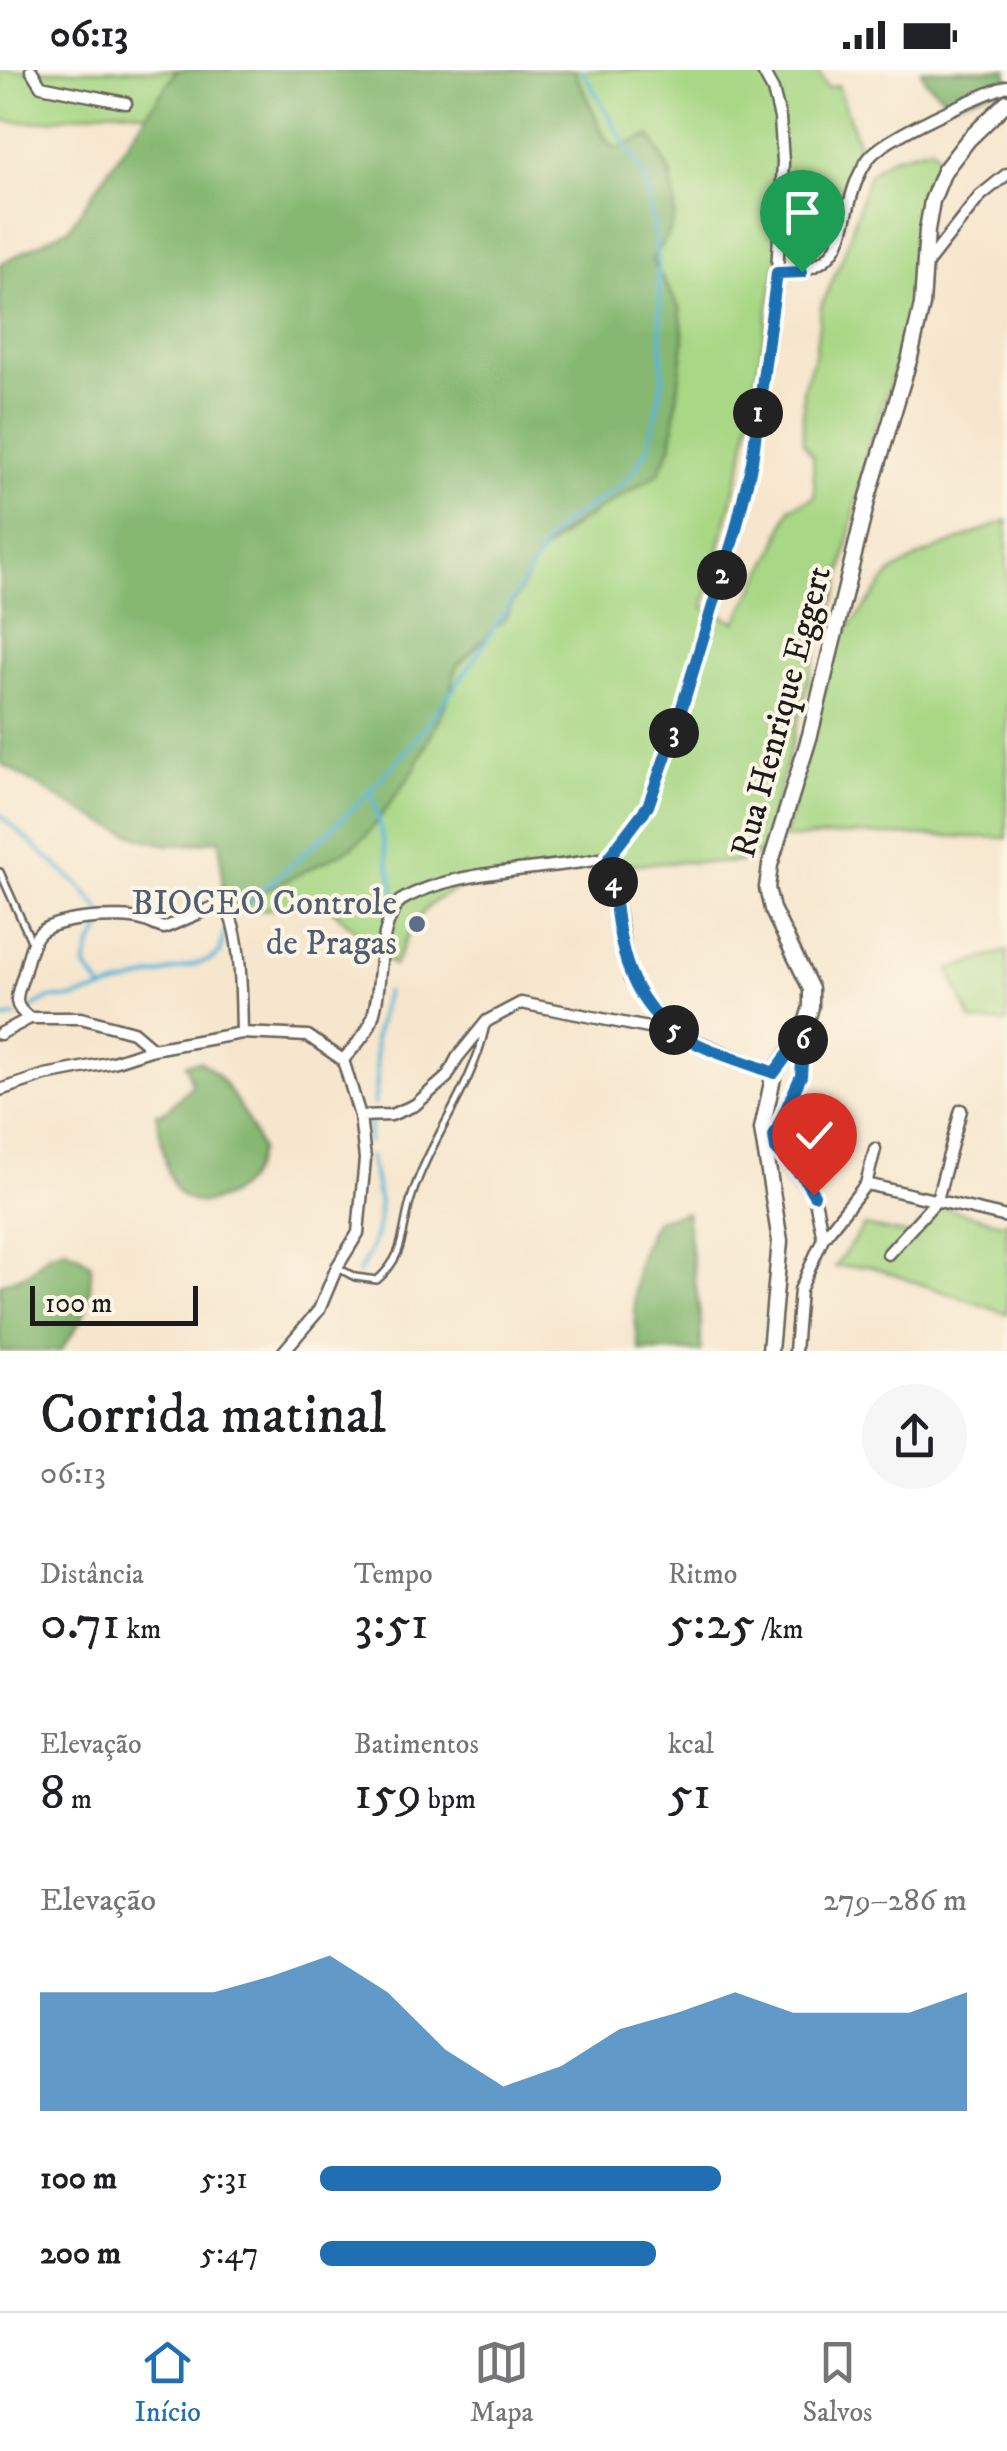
<!DOCTYPE html>
<html lang="pt">
<meta charset="utf-8">
<style>
:root{--surface:#fff;--page:#f6f6f6;--text:#202124;--muted:#757577;--line:#e0e0e0;--accent:#1f6fb2}
body{margin:0;font-family:"IM FELL DW Pica",serif;background:var(--page);color:var(--text);height:100vh;display:flex;flex-direction:column;font-size:38px;white-space:nowrap}
*{box-sizing:border-box;margin:0}
p{font-size:32px;color:var(--muted)}
.icon{flex:none;width:55px;height:55px;fill:none;stroke:currentColor;stroke-width:2;stroke-linecap:round;stroke-linejoin:round}
.map{position:relative;height:1281px;overflow:hidden}
.drawer{display:flex;flex-direction:column;background:var(--surface);flex:1}
.drawer>*{flex:none}
.scale{position:absolute;left:30px;bottom:25px;width:168px;box-sizing:border-box;padding-left:10px;border:5px solid #1c1c1c;border-top:0;font-size:28px;line-height:35px;white-space:nowrap;color:#1c1c1c;-webkit-text-stroke:8px #fcf5e5;paint-order:stroke}
.pin{position:absolute;display:grid;place-items:center;width:85px;height:85px;color:#fff;margin:-102px -42px;border-radius:50% 50% 50% 0;rotate:-45deg;box-shadow:0 0 10px #0007}
.pin .icon{rotate:45deg}
.km{position:absolute;width:50px;height:50px;margin:-25px;border-radius:50%;background:#222;color:#fff;font-size:28px;line-height:50px;text-align:center}
.round{display:grid;place-items:center;flex:none;width:105px;height:105px;border-radius:52px;background:var(--page)}
.overview{display:flex;align-items:center;justify-content:space-between;height:170px;padding:0 40px}
h1{font-size:55px;font-weight:600;line-height:75px}
.stats{display:grid;grid-template-columns:repeat(3,1fr);gap:15px;height:170px;padding:10px 40px}
.stats div{display:grid;align-content:center}
.stats b{font-size:50px;font-weight:600}
.stats small{font-size:28px;font-weight:400}
.stats p{font-size:28px}
.chart{height:280px;padding:20px 40px}
.chart p{display:flex;justify-content:space-between}
.chart svg{width:100%;height:180px;margin-top:10px;fill:var(--accent);opacity:.7}
ul{padding:0 40px;list-style:none;font-size:32px}
li{display:grid;grid-template-columns:160px 120px 1fr;align-items:center;height:75px}
li i{height:25px;border-radius:12px;background:var(--accent)}
.status{display:flex;justify-content:space-between;align-items:center;height:70px;padding:0 50px;background:var(--surface);direction:ltr}
.status svg{height:28px;fill:currentColor}
.dock{display:flex;justify-content:space-around;align-items:center;height:140px;border-top:2px solid var(--line);background:var(--surface);font-size:28px;color:var(--muted)}
.dock a{display:grid;justify-items:center;gap:5px}
.dock .current{color:var(--accent)}
.map>svg:first-child{display:block}
.green{fill:#a8d785;stroke:#627a50;stroke-width:2.5}
.forest{fill:#86b872;stroke:#516a47;stroke-width:2.5}
.lines{fill:none;stroke-linecap:round;stroke-linejoin:round}
.stream{stroke:#5ab5d8;stroke-width:4}
.service-casing{stroke:#68635a;stroke-width:10}
.minor-casing{stroke:#68635a;stroke-width:15}
.tertiary-casing{stroke:#68635a;stroke-width:19}
.service{stroke:#fff;stroke-width:5}
.minor{stroke:#fff;stroke-width:10}
.tertiary{stroke:#fff;stroke-width:14}
.route-casing{stroke:#fff;stroke-width:20}
.route{stroke:#1f6fb2;stroke-width:12}
.service-dot{fill:#5c6f8a;stroke:#fcf5e5;stroke-width:4}
.labels{text-anchor:middle;dominant-baseline:central;stroke-width:8;stroke-linejoin:round;paint-order:stroke}
.street-label{font-size:35px;fill:#1c1c1c;stroke:#fcf5e5}
.service-label{font-size:35px;fill:#4e5e75;stroke:#fcf5e5;text-anchor:end}
</style>
<div class="status"><b>06:13</b><svg viewBox="0 0 49 12"><path d="M0 12V9h3v3zM5 12V6h3v6zM10 12V3h3v9zM15 12V0h3v12zM26 1h20v11H26zM47 4h2v5h-2z"/></svg></div>
<div class="map">
<svg width="1007" height="1281" viewBox="0 0 1007 1281">
<rect width="100%" height="100%" fill="#fcf5e5"/>
<filter id="ink" filterUnits="userSpaceOnUse"><feTurbulence type="fractalNoise" baseFrequency=".01" numOctaves="2"/><feDisplacementMap in="SourceGraphic" scale="20" xChannelSelector="R" yChannelSelector="G"/><feConvolveMatrix kernelMatrix="1 2 1 2 8 2 1 2 1" color-interpolation-filters="sRGB"/></filter>
<filter id="wash" filterUnits="userSpaceOnUse"><feTurbulence type="fractalNoise" baseFrequency=".0048" numOctaves="4" result="noise"/><feDisplacementMap in="SourceGraphic" scale="40" xChannelSelector="R" yChannelSelector="G"/><feGaussianBlur stdDeviation="2.25" result="paint"/><feColorMatrix in="noise" values="0 0 0 0 0 0 0 0 0 0 0 0 0 0 0 0 0 1.4 0 .05"/><feComposite in="paint" operator="in"/></filter>
<g filter="url(#wash)">
<rect width="100%" height="100%" fill="#f6e6cd"/>
<path class="green" d="M0,0H177L149,44C138,42 126,40 116,40C79,42 37,59 0,49Z
M574,0H817L827,18L838,15L861,82L840,125L826,168L781,165L743,389L704,537L736,552L774,481L790,438L815,427L813,386L803,372V318L815,285L821,237L844,184L869,104L890,88L931,77L941,89L925,115L917,141L911,255L869,374L838,521L821,565L763,781C735,799 714,791 682,792C624,795 477,797 434,832C413,848 405,873 394,896L325,833L240,842L259,824L351,778L367,765L414,700L448,629L457,596L505,548L540,484L671,377L684,271L680,239L652,190L669,164L672,105L650,66L615,79L606,70Z
M1007,450V768L853,764L784,769L836,574L891,503L920,486Z
M1007,881V953L972,951L949,900Z
M939,1136L1001,1153L1007,1152V1244L869,1196L835,1197L864,1156L911,1165Z"/>
<path class="forest" d="M177,0H574L606,70L615,78L650,66C667,90 684,133 669,163C665,173 657,180 652,190L680,239L684,271L671,377L658,404L564,461L540,484L505,548L457,596L448,629L414,700L367,765L351,778L259,824L240,842L224,844L220,769C200,773 179,778 159,773C106,761 47,720 0,693V194L69,158Z
M921,0H1007V15L951,34L925,10Z
M199,991C225,1003 250,1053 260,1079C257,1089 254,1100 248,1108C234,1128 192,1146 175,1118C165,1102 161,1064 156,1043L165,1042L192,1015L186,994Z
M686,1142L701,1254V1281H640C631,1235 631,1191 656,1150Z
M65,1179L79,1185L91,1195C92,1234 84,1250 60,1281H0V1214L29,1203L48,1184Z"/>
<g class="lines">
<path class="stream" d="M371,718L396,827
M0,745L83,819L104,845
M244,836C280,804 318,773 352,739C432,661 492,565 549,469L559,457L622,415L635,399L649,376L663,310L658,192L649,127L643,104L582,0
M103,855L90,878L85,896L103,920
M31,938L50,928H74L210,890L220,883L224,862L231,853
M0,950L15,946
M374,1035L377,1010L375,968L386,922
M368,1072L371,1050
M358,1204C385,1159 383,1135 369,1086"/>
</g>
</g>
<g filter="url(#ink)">
<g class="lines">
<defs>
<path id="service" d="M0,802L32,873
M338,1198L355,1207L377,1210C405,1186 401,1164 410,1132C428,1071 471,1021 485,959"/>
<path id="minor" d="M31,0L41,16L126,33
M925,196L980,126L1007,104
M777,203C864,201 832,138 869,88C886,66 979,26 1007,16
M609,787L648,736L676,657L735,463L752,392L777,203L783,92L780,48L773,20L762,0
M609,787L630,909L646,932L679,964
M30,948C12,936 16,927 22,909C27,895 29,876 38,865C50,847 123,844 142,850C150,852 156,856 164,858L221,834C243,848 241,936 242,963
M0,964L30,948H81L133,962L153,979
M343,990C353,978 366,966 371,952C385,914 374,863 400,831C457,797 545,802 609,787
M0,1020L45,1005L113,992L153,979L242,963L308,966L343,990L360,1046L365,1089L358,1163L337,1197L319,1240L284,1281
M360,1046L391,1045L415,1035L447,1007L457,988L487,951L521,933L679,964L774,1003
M866,1114L1007,1147
M823,1168L866,1114L875,1079
M888,1184L937,1130L961,1040
M795,1281L800,1220L823,1168L814,1125L805,1108L775,1079L774,1066L801,1006L803,964"/>
<path id="tertiary" d="M770,1281L780,1171L762,1059L774,1003L803,963L811,937V919L772,839L767,818L770,795L810,665L868,427L910,287L922,235L927,160L932,131L944,101L968,70L1007,32"/>
</defs>
<use href="#service" class="service-casing"/>
<use href="#minor" class="minor-casing"/>
<use href="#tertiary" class="tertiary-casing"/>
<use href="#service" class="service"/>
<use href="#minor" class="minor"/>
<use href="#tertiary" class="tertiary"/>
</g>
</g>
<g class="lines" filter="url(#ink)">
<defs>
<path id="route" d="M802,202L777,203L752,392L735,463L676,657L648,736L609,787C619,853 617,926 681,965C708,982 744,991 774,1003L804,963L801,1006L774,1066L776,1079L804,1108L814,1125"/>
</defs>
<use href="#route" class="route-casing"/>
<use href="#route" class="route"/>
</g>
<circle class="service-dot" cx="417" cy="854" r="10"/>
<g class="labels">
<g class="street-label">
<text transform="translate(782 642) rotate(-75)">Rua Henrique Eggert</text>
</g>
<g class="service-label">
<text x="397" y="834">BIOCEO Controle<tspan x="397" dy="40">de Pragas</tspan></text>
</g>
</g>
</svg>
<div class="scale">100 m</div>
<div class="pin" style="left:802px;top:202px;background:#1e9e55"><svg class="icon" aria-label="arrive" viewBox="0 0 24 24"><path d="M6 21V4h12l-3 4 3 4H6"/></svg></div>
<div class="pin" style="left:814px;top:1125px;background:#d93025"><svg class="icon" aria-label="check" viewBox="0 0 24 24"><path d="M5 12l5 5 9-10"/></svg></div>
<b class="km" style="left:758px;top:343px">1</b>
<b class="km" style="left:722px;top:505px">2</b>
<b class="km" style="left:674px;top:663px">3</b>
<b class="km" style="left:613px;top:812px">4</b>
<b class="km" style="left:674px;top:960px">5</b>
<b class="km" style="left:803px;top:970px">6</b>
</div>
<section class="drawer">
<div class="overview"><div><h1>Corrida matinal</h1><p>06:13</p></div><a class="round"><svg class="icon" aria-label="share" viewBox="0 0 24 24"><path d="M12 15V3M7 8l5-5 5 5M5 13v7h14v-7"/></svg></a></div>
<div class="stats">
<div><p>Distância</p><b>0.71<small> km</small></b></div>
<div><p>Tempo</p><b>3:51</b></div>
<div><p>Ritmo</p><b>5:25<small> /km</small></b></div>
</div>
<div class="stats">
<div><p>Elevação</p><b>8<small> m</small></b></div>
<div><p>Batimentos</p><b>159<small> bpm</small></b></div>
<div><p>kcal</p><b>51</b></div>
</div>
<div class="chart"><p><span>Elevação</span>279–286 m</p>
<svg viewBox="0 0 160 44" preserveAspectRatio="none"><path d="M0 44V15L10 15L20 15L30 15L40 11L50 6L60 15L70 29L80 38L90 33L100 24L110 20L120 15L130 20L140 20L150 20L160 15V44z"/></svg>
</div>
<ul>
<li><b>100 m</b>5:31<i style="width:62%"></i></li>
<li><b>200 m</b>5:47<i style="width:52%"></i></li>
</ul>
</section>
<nav class="dock">
<a class="current"><svg class="icon" aria-label="home" viewBox="0 0 24 24"><path d="M3 11l9-7 9 7M6 9v11h12V9"/></svg>Início</a>
<a><svg class="icon" aria-label="map" viewBox="0 0 24 24"><path d="M3 6l6-2 6 2 6-2v14l-6 2-6-2-6 2zM9 4v14M15 6v14"/></svg>Mapa</a>
<a><svg class="icon" aria-label="saved" viewBox="0 0 24 24"><path d="M7 4h10v16l-5-4-5 4z"/></svg>Salvos</a>
</nav>
